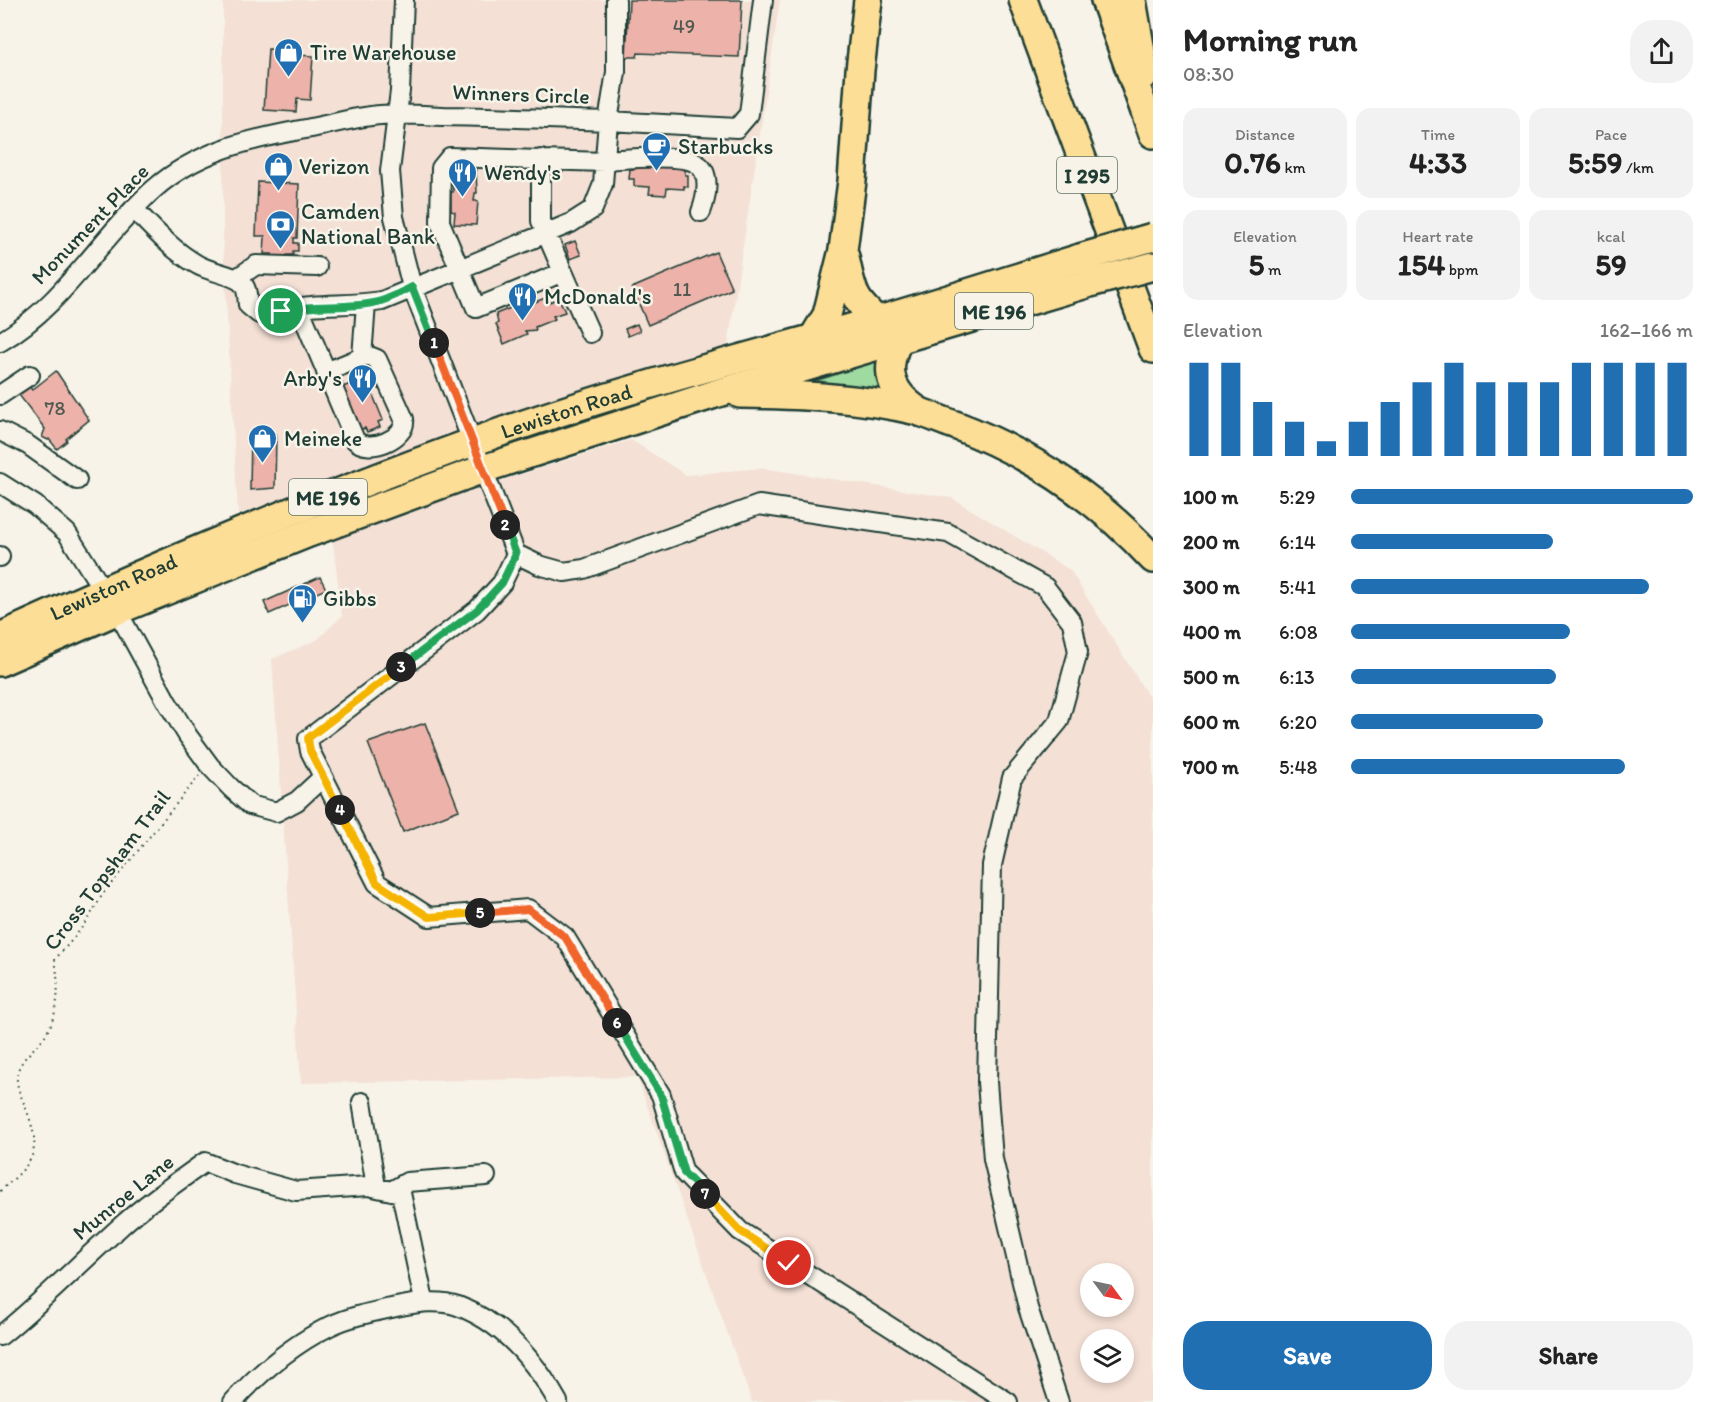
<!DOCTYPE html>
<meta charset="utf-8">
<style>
:root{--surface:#fff;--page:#f2f2f2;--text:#222;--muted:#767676;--accent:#1f6fb2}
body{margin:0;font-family:Itim,sans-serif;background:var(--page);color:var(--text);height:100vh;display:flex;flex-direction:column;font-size:22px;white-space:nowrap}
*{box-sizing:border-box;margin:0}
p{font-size:20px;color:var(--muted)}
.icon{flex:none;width:33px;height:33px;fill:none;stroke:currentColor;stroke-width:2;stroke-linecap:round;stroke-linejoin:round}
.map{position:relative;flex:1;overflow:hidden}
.sheet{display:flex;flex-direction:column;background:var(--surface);width:570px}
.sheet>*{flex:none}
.needle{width:39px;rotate:123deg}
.fabs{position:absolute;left:1080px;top:1263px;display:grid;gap:12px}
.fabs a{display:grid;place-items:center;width:54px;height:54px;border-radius:50%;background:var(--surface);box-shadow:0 3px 9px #0003;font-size:30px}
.pin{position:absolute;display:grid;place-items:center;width:51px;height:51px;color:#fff;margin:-26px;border:3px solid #fff;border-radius:50%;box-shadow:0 2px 6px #0007}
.km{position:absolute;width:30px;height:30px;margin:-15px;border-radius:50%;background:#222;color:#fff;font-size:16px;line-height:30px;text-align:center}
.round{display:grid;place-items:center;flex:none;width:63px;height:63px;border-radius:24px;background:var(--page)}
.head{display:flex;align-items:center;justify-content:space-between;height:102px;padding:0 30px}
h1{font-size:33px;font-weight:800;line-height:45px}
.figures{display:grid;grid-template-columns:repeat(3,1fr);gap:9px;height:102px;padding:6px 30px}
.figures div{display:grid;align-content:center;border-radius:15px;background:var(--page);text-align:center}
.figures b{font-size:30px;font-weight:800}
.figures small{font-size:16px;font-weight:400}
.figures p{font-size:16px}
.chart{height:168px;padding:12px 30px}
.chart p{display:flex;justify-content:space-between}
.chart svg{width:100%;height:108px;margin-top:6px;stroke:var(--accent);stroke-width:6}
.action{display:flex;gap:12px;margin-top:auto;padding:12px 30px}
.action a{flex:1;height:69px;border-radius:24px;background:var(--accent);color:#fff;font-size:24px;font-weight:800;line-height:69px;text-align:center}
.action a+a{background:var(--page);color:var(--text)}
ul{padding:0 30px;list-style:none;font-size:20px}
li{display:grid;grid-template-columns:96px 72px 1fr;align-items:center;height:45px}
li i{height:15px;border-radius:8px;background:var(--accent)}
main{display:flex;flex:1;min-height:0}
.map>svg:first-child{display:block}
.built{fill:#f4e0d5;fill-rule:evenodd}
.green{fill:#9fdaa1;stroke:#5f8c6a;stroke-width:1.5}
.building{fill:#edb3aa;stroke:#1f3d34;stroke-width:1.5}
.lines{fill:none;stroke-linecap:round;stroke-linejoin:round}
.minor-casing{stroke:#1f3d34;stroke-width:22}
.highway-casing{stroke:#1f3d34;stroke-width:32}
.path{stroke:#1f3d34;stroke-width:2;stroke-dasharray:1.5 4.5;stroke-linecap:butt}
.minor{stroke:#f7f3e8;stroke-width:18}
.highway{stroke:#fdde96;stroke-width:27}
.highway-bridge-casing{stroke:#1f3d34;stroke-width:32;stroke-linecap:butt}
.highway-bridge{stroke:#fdde96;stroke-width:27}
.split-1-casing{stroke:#fff;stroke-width:12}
.split-2-casing{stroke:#fff;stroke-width:12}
.split-3-casing{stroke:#fff;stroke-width:12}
.split-4-casing{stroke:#fff;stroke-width:12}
.split-5-casing{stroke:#fff;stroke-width:12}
.split-6-casing{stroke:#fff;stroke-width:12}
.split-7-casing{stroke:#fff;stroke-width:12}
.split-8-casing{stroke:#fff;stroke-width:12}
.split-1{stroke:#22a559;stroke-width:8}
.split-2{stroke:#f0652b;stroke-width:8}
.split-3{stroke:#22a559;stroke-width:8}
.split-4{stroke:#f5b400;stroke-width:8}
.split-5{stroke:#f5b400;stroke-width:8}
.split-6{stroke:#f0652b;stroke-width:8}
.split-7{stroke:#22a559;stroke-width:8}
.split-8{stroke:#f5b400;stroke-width:8}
.labels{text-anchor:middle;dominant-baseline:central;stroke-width:5;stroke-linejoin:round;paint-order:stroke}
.number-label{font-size:20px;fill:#525a52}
.shield{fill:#f7f3e8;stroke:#60746a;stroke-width:1.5}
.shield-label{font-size:21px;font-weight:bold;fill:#1f3d34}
.poi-label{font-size:22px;fill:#1f3d34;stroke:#f7f3e8;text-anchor:start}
.street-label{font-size:22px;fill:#1f3d34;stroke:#f7f3e8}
</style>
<main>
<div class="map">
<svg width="1153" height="1402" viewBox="0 0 1153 1402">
<rect width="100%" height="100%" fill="#f7f3e8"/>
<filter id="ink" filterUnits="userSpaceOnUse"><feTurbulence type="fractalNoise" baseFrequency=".0167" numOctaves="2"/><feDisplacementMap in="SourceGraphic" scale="12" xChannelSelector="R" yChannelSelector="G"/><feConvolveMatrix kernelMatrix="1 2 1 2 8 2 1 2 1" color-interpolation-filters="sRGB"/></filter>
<g filter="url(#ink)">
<path class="built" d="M223,0H780L728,345L238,514L223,243Z
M631,440L686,475L762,468L952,498L1070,570L1153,704V1402H752L637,1077L301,1083L272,659L317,640L342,616L332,534ZM1090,1274H1124V1306H1090ZM1090,1340H1124V1372H1090Z"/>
<path class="green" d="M876,361L879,362L892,393L805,385Z"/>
<path class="building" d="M629,0H742L739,57L638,53L637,57H626Z
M268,49L297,50V55L313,56L310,100L297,99L296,112L264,110Z
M635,165L685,166V175H688V187L684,186V189L667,188L666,195L649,194L650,187L634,186V179H629L630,169H635Z
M468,168H476L477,193H475L474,201H478L476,225L454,224L455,212L451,211V192H453V184H451L454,172L467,173Z
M258,182L299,184L297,238H294V243H298V251H293V255H287L286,271H272V254H264L265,236H256Z
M575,241L581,255L570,259L565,245Z
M716,252L732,289L648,325L632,288Z
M545,298L547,303L559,298L565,312L553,316L555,319L535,327L536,330L525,331L527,334L504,344L496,324L498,323L496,314L527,301L528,305Z
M637,324L640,331L628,336L625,329Z
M56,371L89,420L66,439L67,441L57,449L49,439L48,440L42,437L45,429L19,395L30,387L32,390Z
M366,378L383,420L378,422L380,427L367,432L365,428L360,430L343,387Z
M251,434H276L275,488L250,490Z
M320,577L326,589L269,614L264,602Z
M425,723L459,810L403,832L368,743Z"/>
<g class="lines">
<defs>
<path id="minor" d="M404,0L400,91L390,171L394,217L412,287L516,554
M616,0V72L608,121L737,128L749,114L763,0
M541,159V221L563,272
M605,160C625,159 682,153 697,164C712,173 706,199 701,212
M237,278L256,265L317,267
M299,307L355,440C368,454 407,439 404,419L377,359L367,355L326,372
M590,333L563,272L476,308L440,222L441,168L450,157L605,162
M0,342C63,306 101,236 154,189C196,152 247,140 300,130C324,126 347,119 371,116C395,113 420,115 444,116C499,117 553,119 608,121L603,184L593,209L571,223L382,301C358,305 335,304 311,306C293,307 277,314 259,314L248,305C247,297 248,289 242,283C235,275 210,272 198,265C173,251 154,230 134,209
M362,357L366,304
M0,395L30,375
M0,431L28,445L77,480
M0,483L35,505L67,533L125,625L167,702L188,736L210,766L231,788L250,805L276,812L297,801L323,777
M0,556V557
M362,1102L376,1187
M391,1191L407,1182L486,1176
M0,1336C42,1302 80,1263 120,1227C146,1203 176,1183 205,1162L235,1174L296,1191L368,1186L401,1193L424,1301
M233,1402C260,1372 294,1344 330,1326C351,1316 373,1312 396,1307C416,1303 438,1299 458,1306C504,1323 535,1361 558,1402
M1008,1402L740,1231L684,1173L661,1095L565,937L528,909L429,917L377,883L310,751L308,739L477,610L502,583L516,554L539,565L564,572L584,569L759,505L948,533L1045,587L1072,622L1078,652L1059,721L1012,778L992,865L987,1082L993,1159L1028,1308L1059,1402"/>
<g id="highway">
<path d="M1023,0L1153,349"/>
<path d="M1105,0L1153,134"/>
<path d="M1132,0L1145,74"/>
<path d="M845,257C853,298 855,302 887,329"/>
<path d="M906,328C883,362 884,389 920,412"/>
<path d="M813,338L827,315L843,250L852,181L860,70L868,0"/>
<path d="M740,394C800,395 859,397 917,411C930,415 943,421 955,425C1032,454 1098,499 1153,559"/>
<path id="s1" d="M0,637C164,562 331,492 501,432C624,389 750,356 876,321C944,301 1012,279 1080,258"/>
<path d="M0,662L116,611L309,533L483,469L715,394L1090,283"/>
</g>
</defs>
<use href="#minor" class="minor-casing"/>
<use href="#highway" class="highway-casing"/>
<path class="path" d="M0,1191C35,1161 43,1152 25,1106C21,1096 16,1086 17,1075C19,1059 38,1047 46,1034C60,1010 59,985 55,959C74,939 89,920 102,895L199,776"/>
<use href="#minor" class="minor"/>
<use href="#highway" class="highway"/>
<defs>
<path id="highway-bridge" d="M1080,258L1153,237
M1090,283L1153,266"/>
</defs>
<use href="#highway-bridge" class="highway-bridge-casing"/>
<use href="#highway-bridge" class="highway-bridge"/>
</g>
</g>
<g class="lines" filter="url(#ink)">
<defs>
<path id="split-1" d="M281,311C314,303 350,310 381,301C391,298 402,292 412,287L434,343"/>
<path id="split-2" d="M434,343L505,525"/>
<path id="split-3" d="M401,667L477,610L502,583L516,554L505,525"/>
<path id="split-4" d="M340,810L310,751L308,738L401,667"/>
<path id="split-5" d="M340,810L377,883L429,917L480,913"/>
<path id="split-6" d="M480,913L528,909L565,937L617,1023"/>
<path id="split-7" d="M617,1023L661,1095L684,1173L705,1194"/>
<path id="split-8" d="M705,1194L740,1231L789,1263"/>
</defs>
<use href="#split-1" class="split-1-casing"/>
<use href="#split-2" class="split-2-casing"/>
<use href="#split-3" class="split-3-casing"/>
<use href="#split-4" class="split-4-casing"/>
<use href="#split-5" class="split-5-casing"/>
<use href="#split-6" class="split-6-casing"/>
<use href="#split-7" class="split-7-casing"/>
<use href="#split-8" class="split-8-casing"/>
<use href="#split-1" class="split-1"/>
<use href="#split-2" class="split-2"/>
<use href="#split-3" class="split-3"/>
<use href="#split-4" class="split-4"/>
<use href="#split-5" class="split-5"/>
<use href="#split-6" class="split-6"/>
<use href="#split-7" class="split-7"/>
<use href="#split-8" class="split-8"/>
</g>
<defs>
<symbol id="shop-pin" viewBox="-11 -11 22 30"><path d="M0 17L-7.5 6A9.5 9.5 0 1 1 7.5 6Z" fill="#1f6fb2" stroke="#f7f3e8"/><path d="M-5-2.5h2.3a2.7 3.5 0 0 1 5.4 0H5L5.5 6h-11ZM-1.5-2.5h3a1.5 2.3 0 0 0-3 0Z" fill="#fff"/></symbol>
<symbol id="cafe-pin" viewBox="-11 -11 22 30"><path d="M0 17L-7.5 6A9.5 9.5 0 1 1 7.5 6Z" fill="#1f6fb2" stroke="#f7f3e8"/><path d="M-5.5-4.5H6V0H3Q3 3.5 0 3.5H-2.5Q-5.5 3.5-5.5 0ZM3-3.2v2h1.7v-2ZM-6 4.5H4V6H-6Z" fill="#fff"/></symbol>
<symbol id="restaurant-pin" viewBox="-11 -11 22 30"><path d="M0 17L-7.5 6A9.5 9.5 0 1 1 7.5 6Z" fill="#1f6fb2" stroke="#f7f3e8"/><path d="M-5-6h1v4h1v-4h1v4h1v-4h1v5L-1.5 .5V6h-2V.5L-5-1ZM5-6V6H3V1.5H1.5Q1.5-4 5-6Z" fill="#fff"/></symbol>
<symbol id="bank-pin" viewBox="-11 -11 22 30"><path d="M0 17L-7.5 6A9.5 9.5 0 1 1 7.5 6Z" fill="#1f6fb2" stroke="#f7f3e8"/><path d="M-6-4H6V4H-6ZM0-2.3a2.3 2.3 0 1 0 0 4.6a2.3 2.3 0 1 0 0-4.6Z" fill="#fff"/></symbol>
<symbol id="fuel-pin" viewBox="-11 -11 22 30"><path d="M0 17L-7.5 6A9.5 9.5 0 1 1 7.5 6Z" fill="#1f6fb2" stroke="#f7f3e8"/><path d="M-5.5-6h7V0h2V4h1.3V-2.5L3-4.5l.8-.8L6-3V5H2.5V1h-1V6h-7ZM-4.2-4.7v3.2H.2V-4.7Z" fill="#fff"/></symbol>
</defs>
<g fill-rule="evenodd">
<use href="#shop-pin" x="272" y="36" width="33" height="45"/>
<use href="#cafe-pin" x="640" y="130" width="33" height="45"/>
<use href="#shop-pin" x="262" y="150" width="33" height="45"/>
<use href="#restaurant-pin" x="446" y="156" width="33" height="45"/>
<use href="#bank-pin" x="264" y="208" width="33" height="45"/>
<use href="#restaurant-pin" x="506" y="280" width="33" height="45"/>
<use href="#restaurant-pin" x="346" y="362" width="33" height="45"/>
<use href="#shop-pin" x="246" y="422" width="33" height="45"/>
<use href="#fuel-pin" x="286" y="582" width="33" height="45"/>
</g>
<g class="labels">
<g class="number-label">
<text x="684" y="26">49</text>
<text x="682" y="289">11</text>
<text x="55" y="408">78</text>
</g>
<g class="shield">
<rect x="1057" y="157" width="60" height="36" rx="4.5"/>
<rect x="955" y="293" width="78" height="36" rx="4.5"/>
<rect x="289" y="479" width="78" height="36" rx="4.5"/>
</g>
<g class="shield-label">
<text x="1087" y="175">I 295</text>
<text x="994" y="311">ME 196</text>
<text x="328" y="497">ME 196</text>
</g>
<g class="poi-label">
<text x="310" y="52">Tire Warehouse</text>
<text x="678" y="146">Starbucks</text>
<text x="299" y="166">Verizon</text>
<text x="484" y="172">Wendy's</text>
<text x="301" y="211">Camden<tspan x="301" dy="25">National Bank</tspan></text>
<text x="544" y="296">McDonald's</text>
<text x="342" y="378" text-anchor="end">Arby's</text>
<text x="284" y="438">Meineke</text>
<text x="323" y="598">Gibbs</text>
</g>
<g class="street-label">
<text transform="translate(521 94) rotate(2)">Winners Circle</text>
<text transform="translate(90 224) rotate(-46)">Monument Place</text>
<text stroke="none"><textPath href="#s1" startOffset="610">Lewiston Road</textPath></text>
<text stroke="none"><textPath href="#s1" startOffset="124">Lewiston Road</textPath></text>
<text transform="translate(107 870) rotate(-53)">Cross Topsham Trail</text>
<text transform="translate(123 1197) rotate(-39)">Munroe Lane</text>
</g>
</g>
</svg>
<div class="fabs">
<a><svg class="needle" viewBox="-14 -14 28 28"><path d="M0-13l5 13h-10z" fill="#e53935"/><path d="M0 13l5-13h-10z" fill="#767676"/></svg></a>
<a><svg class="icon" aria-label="layers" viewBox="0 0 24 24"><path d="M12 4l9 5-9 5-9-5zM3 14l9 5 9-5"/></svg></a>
</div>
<div class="pin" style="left:281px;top:311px;background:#1e9e55"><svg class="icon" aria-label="arrive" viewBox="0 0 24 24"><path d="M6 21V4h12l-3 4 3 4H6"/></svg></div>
<div class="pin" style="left:789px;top:1263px;background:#d93025"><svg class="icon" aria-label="check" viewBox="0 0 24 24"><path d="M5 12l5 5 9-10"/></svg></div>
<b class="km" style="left:434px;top:343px">1</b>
<b class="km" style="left:505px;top:525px">2</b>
<b class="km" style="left:401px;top:667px">3</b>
<b class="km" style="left:340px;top:810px">4</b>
<b class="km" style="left:480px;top:913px">5</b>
<b class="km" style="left:617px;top:1023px">6</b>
<b class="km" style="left:705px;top:1194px">7</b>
</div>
<section class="sheet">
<div class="head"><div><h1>Morning run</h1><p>08:30</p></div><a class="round"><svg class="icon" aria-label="share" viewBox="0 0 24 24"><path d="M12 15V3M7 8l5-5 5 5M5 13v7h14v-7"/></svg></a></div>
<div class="figures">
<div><p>Distance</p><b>0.76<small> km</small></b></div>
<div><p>Time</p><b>4:33</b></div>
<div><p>Pace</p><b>5:59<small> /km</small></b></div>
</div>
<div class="figures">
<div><p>Elevation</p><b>5<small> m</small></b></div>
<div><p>Heart rate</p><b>154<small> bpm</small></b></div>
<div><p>kcal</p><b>59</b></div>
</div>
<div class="chart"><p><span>Elevation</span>162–166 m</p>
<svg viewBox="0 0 160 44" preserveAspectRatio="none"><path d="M5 44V6M15 44V6M25 44V22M35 44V30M45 44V38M55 44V30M65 44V22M75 44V14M85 44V6M95 44V14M105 44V14M115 44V14M125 44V6M135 44V6M145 44V6M155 44V6"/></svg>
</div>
<ul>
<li><b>100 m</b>5:29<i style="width:100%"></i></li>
<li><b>200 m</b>6:14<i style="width:59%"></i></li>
<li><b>300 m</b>5:41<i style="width:87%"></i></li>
<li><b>400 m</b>6:08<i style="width:64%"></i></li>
<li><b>500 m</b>6:13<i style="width:60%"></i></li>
<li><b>600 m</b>6:20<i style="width:56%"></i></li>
<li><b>700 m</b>5:48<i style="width:80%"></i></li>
</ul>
<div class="action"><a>Save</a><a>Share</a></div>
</section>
</main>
